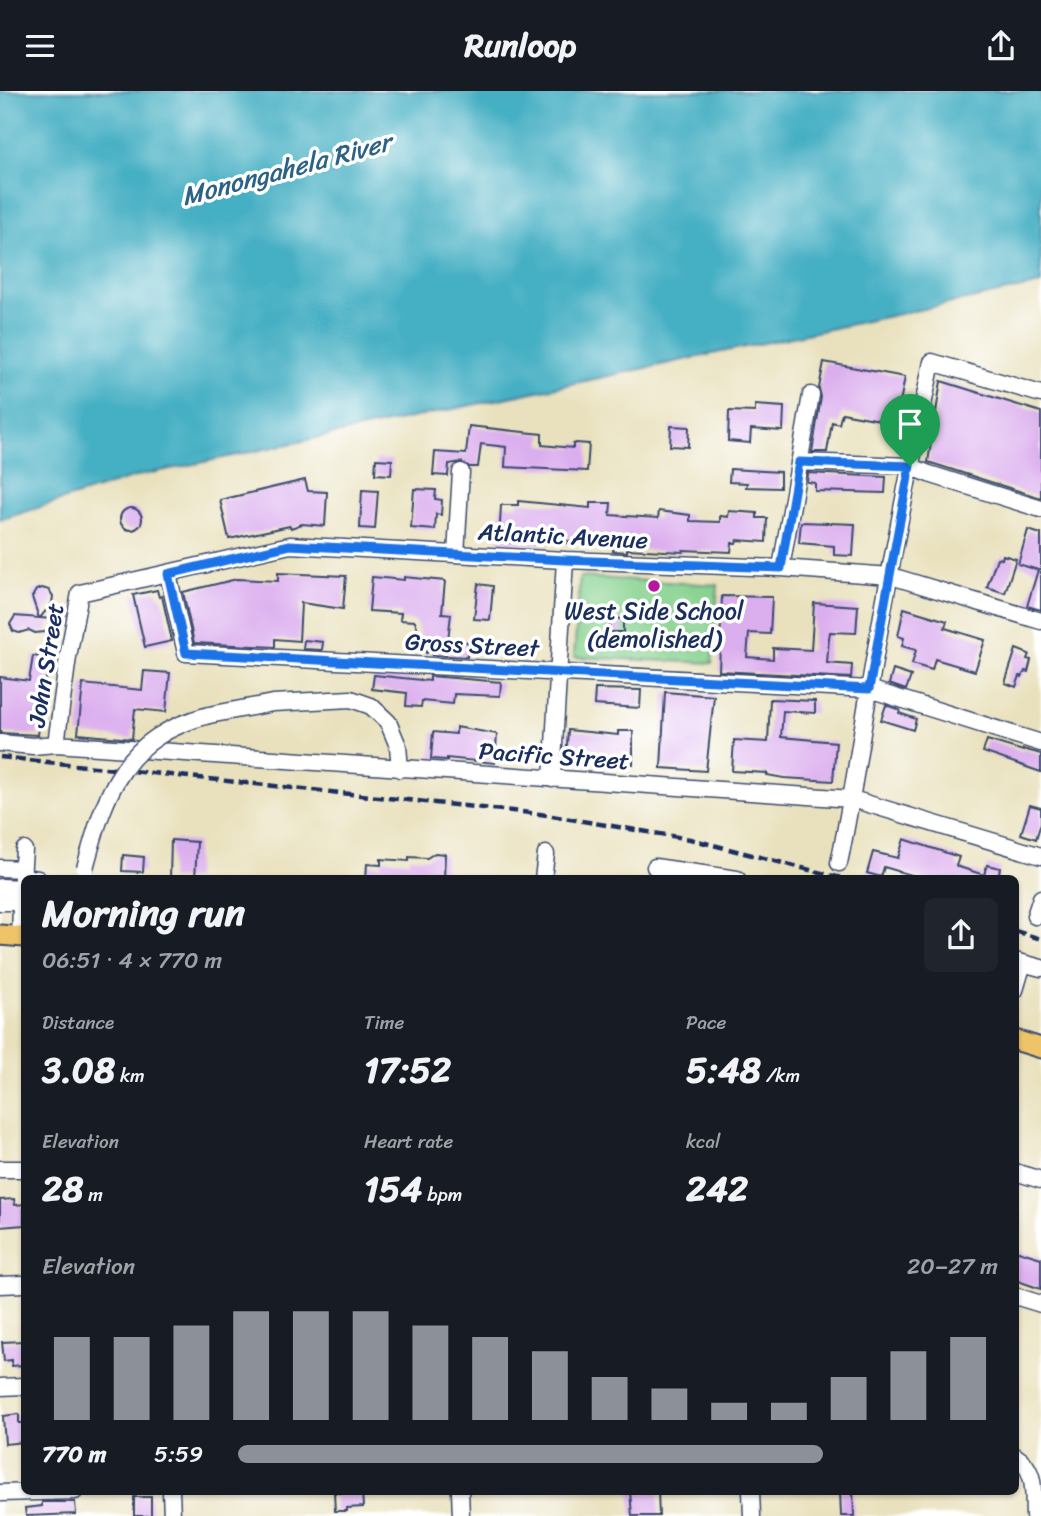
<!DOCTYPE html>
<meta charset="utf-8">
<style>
:root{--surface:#171b24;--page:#20242c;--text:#f1f3f6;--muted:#9ea1a6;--accent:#8c9099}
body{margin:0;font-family:Sriracha,sans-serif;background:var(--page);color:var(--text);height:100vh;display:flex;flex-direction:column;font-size:26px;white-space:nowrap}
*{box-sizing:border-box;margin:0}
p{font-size:23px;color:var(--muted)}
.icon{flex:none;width:38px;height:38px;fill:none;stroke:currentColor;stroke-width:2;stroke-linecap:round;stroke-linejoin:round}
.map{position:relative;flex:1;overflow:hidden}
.side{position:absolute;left:21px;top:784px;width:998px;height:620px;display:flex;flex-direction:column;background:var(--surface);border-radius:10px;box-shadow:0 2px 5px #0004}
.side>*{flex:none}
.pin{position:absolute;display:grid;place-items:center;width:60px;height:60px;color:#fff;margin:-72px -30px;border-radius:50% 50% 50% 0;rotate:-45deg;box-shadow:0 0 7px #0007}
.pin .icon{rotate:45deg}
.round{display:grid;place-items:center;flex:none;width:74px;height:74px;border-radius:10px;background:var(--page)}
.headline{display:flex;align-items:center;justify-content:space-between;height:119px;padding:0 21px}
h1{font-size:38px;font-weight:800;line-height:52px}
.stats{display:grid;grid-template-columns:repeat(3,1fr);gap:10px;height:119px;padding:7px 21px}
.stats div{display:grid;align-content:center}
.stats b{font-size:35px;font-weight:800}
.stats small{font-size:19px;font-weight:400}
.stats p{font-size:19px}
.chart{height:196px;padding:14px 21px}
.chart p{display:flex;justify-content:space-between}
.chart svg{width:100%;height:126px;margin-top:7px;stroke:var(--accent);stroke-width:6}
ul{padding:0 21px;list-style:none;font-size:23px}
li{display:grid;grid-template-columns:112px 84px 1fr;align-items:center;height:52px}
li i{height:18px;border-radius:9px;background:var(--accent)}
header{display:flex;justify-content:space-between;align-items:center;height:91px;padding:0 21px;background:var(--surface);font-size:32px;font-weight:800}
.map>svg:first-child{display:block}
.green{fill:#87d28f;stroke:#518076;stroke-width:2}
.water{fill:#45afc3;stroke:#306f90;stroke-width:2}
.building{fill:#dbaeee}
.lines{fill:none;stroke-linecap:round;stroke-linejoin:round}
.minor-casing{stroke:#3a4a6c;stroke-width:19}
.major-casing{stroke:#3a4a6c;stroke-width:23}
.minor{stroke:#fff;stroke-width:16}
.major{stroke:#efc469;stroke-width:19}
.rail{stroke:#1b2f5e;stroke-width:4.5;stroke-dasharray:10 5;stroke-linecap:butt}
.minor-bridge-casing{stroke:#3a4a6c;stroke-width:19;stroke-linecap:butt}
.minor-bridge{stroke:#fff;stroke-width:16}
.route-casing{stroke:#fff;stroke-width:14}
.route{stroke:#1a73e8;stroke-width:9}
.poi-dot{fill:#b5179e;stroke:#fff;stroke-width:2.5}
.labels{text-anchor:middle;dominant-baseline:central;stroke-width:7;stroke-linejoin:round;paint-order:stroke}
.street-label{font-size:24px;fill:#1b2f5e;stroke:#fff}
.poi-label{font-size:24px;fill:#1b2f5e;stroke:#fff}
.water-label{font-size:26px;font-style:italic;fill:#2c6286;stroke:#fff}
</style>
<header><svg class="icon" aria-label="menu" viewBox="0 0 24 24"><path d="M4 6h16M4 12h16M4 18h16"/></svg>Runloop<svg class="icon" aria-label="share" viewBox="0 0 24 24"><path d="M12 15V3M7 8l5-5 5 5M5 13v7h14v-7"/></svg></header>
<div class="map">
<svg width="1041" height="1425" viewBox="0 0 1041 1425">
<rect width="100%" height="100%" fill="#fff"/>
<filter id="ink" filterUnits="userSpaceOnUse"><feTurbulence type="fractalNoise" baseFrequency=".0143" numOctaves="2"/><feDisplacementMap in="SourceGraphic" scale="14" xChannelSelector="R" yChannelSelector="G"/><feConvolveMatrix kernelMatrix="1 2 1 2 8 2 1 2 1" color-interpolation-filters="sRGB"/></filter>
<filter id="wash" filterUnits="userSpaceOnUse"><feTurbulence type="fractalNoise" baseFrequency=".00686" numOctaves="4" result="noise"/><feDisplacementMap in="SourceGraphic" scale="28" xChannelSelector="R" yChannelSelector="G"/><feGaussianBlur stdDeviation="1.57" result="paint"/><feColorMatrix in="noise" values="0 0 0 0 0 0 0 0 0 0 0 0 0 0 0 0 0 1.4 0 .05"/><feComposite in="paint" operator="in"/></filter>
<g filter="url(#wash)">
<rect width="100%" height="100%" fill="#e9e1bd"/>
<path class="green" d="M580,486L718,494L712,572L574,566Z"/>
<path class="water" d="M0,0H1041V193L138,385L0,429Z"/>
<g id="blocks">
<path class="building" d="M824,271L905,286L896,332L842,322L839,333L832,331L827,361H812L821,306L819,297Z
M941,290L1041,321V407L928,371Z
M755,314L784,316L783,340L751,338L750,352L728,350L729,320L755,321Z
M469,335L542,343V354L573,357V353L576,352L589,353L587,380L505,376L506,356L481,353L478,376H470L461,371L449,373L448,385L433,384L435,361L466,363Z
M671,335L689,336L688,356L670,355Z
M376,368L392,369L391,384L375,383Z
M730,378L780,381V397L746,396L747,392L729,391Z
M808,382L886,386L885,402L815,400V392L807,391Z
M305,389L308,400L327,401L325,435L302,433L291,437L290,435L229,448L220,409Z
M414,398L436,399L435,408L442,409L441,424L436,423L435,439L411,437Z
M362,399L378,400L375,438L360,437Z
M518,410L590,417V412H611L610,424L658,427L659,420L690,424V430L720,431V425L728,426L729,420L757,422V427H767L766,451L737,449L736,452H732L731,461L683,459V461L627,458V461L613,460L614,453L567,450V452L546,451V453L499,451L501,414H518Z
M120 428a11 11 0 1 1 22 0a11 11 0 1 1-22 0Z
M801,431L855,433L853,465L834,464V455L799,452Z
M1028,439L1041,443V519L1027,515L1038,479L1018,473Z
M1003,464L1016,468L1005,502L987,496L997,467L1002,468Z
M278,482L346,485L343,518L301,512L299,550L275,548V556L194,552L183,501L237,488L278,490Z
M372,486L404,489V486L445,490L442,522L451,523L448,549L468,551L467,566L432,564V559L426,562L415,530L400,529L401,522L369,520Z
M478,493L493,495L490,529L474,528Z
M42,497L49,499L53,505L52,512L40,527L51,528L48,538L45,541L35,542L29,539L19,542L13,540L10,533L15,525L39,527L32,506L36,499Z
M157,499L159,506L162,505L172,550L145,556L133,504Z
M722,505L772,506L770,543L749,542L747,566L773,568V557L811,559L814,512L858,515L856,542L830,541L829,547L827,572L852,574L851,587L719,580Z
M904,517L947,530L945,537L985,549L975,580L935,568L932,579L912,573L916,559L902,555L904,547L898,545Z
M610,527L623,528V541H609Z
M304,549L323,551L322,559L303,558Z
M1016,558L1029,563L1027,568L1031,569L1028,581L1025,580L1022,586L1020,585L1016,596L1005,592Z
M33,565L49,567L38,644L0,642V586L29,590Z
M893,579L911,585L906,599L889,593Z
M144,580L170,582L166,621L135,618L132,648L78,643L83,593L142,599Z
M374,584L430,590V585L501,591L500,605L454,603L453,613L422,610L421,616L406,615L407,602L372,598Z
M595,598L641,599L640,617L594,614Z
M665,601L714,605L706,680L661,677Z
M770,608L815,610V622L783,620L781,646L836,651L833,690L784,687L767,684V682L732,680L734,649L768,651Z
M886,614L900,619L899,622L916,628L913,639L881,629Z
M456,636L497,643L495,672L447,667V669L431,668L433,641L456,643Z
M568,639L618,644V640H633V673H618V669H566Z
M987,649L1023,660V658L1041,663V681L983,661Z
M1030,714L1041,717V732L1036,748L1021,743Z
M904,748L959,766L956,775L984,784L987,774L1000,777L998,788H925L884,776L881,786L867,782L873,761L898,767Z
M171,749L197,751L195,788H170Z
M435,762L445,763L444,788H366L367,773L381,774V768L409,770V766L427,767Z
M123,764L144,766L143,781L122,780Z
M14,1108L15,1114L24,1113V1134L0,1136V1109Z
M1015,1159L1041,1167V1198L1015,1189Z
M24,1250V1274L12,1275V1269L4,1270L2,1251Z
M19,1323V1332H24V1351L5,1353L3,1325Z
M630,1400H658L659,1425H632Z
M840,1400H853L854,1425H841Z
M362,1401L363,1416L347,1417V1420H335L334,1402Z
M134,1406H151V1425H134Z
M42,1411H75L76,1423L26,1425L25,1417L42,1415Z"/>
</g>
</g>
<g filter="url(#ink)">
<use href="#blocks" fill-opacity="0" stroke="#3a4a6c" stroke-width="2"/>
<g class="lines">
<defs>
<path id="minor" d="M799,371L910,375L929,383L1041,418
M456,463L461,381
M781,477L811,304
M168,483L186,562L869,598L1041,652
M209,624L273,612L351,608L371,615L388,631L398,655L400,678
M0,652L33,655L56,653L852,708L1041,765
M56,653L68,566L80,502L290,454L565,469L781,477L891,485L1041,530
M552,688L565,469
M839,772C851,715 859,658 869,600C887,490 909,380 932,271L1041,303
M655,776L737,788
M0,777L23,778
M22,786L24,759
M543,788L546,763
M1,796L22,797
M0,811H21
M1035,825L1041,807
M20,845L22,786L38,788
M1015,870L1041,877
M1015,899L1023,872
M0,1078H24
M1015,1081L1041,1089
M0,1194L24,1193
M1015,1205L1041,1213
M0,1296L24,1295
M1015,1365C1037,1378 1033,1402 1034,1425
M171,1400L172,1425
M460,1400L461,1425
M751,1400L752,1425
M0,1402L75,1400"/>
<path id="major" d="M0,844L24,846
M1015,949L1041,957"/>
</defs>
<use href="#minor" class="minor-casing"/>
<use href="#major" class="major-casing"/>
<use href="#minor" class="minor"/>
<use href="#major" class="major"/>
<path class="rail" d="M0,666L540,723L690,748L845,788
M1015,840L1041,848"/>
<defs>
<path id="minor-bridge" d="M85,777C106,699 124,646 209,624"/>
</defs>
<use href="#minor-bridge" class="minor-bridge-casing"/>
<use href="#minor-bridge" class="minor-bridge"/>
</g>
</g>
<g class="lines" filter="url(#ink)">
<defs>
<path id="route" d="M799,371L910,375L869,598L186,562L168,483L290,454L565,469L781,477Z"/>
</defs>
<use href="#route" class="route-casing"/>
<use href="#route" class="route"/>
</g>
<circle class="poi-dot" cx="654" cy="495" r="7"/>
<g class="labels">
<g class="street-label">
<text transform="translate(563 445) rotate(3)">Atlantic Avenue</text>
<text transform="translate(472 554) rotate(3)">Gross Street</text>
<text transform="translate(46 574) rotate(-81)">John Street</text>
<text transform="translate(554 665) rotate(4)">Pacific Street</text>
</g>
<g class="poi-label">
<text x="654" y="520">West Side School<tspan x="654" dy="28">(demolished)</tspan></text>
</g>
<g class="water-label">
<text transform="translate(286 78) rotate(-15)">Monongahela River</text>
</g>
</g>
</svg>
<div class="pin" style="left:910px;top:375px;background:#1e9e55"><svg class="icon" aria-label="arrive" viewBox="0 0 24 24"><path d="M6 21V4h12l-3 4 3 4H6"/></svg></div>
<section class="side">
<div class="headline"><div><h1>Morning run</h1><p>06:51 · 4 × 770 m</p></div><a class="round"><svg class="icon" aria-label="share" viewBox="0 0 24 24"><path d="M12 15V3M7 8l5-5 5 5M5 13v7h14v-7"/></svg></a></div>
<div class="stats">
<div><p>Distance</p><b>3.08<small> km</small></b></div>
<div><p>Time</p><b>17:52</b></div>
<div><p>Pace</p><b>5:48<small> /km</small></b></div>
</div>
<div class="stats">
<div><p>Elevation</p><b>28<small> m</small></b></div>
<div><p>Heart rate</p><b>154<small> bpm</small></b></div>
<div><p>kcal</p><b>242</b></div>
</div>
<div class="chart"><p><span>Elevation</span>20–27 m</p>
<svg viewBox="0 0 160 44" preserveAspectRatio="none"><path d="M5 44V15M15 44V15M25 44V11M35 44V6M45 44V6M55 44V6M65 44V11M75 44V15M85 44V20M95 44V29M105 44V33M115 44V38M125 44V38M135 44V29M145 44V20M155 44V15"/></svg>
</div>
<ul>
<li><b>770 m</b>5:59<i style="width:77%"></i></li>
</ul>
</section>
</div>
